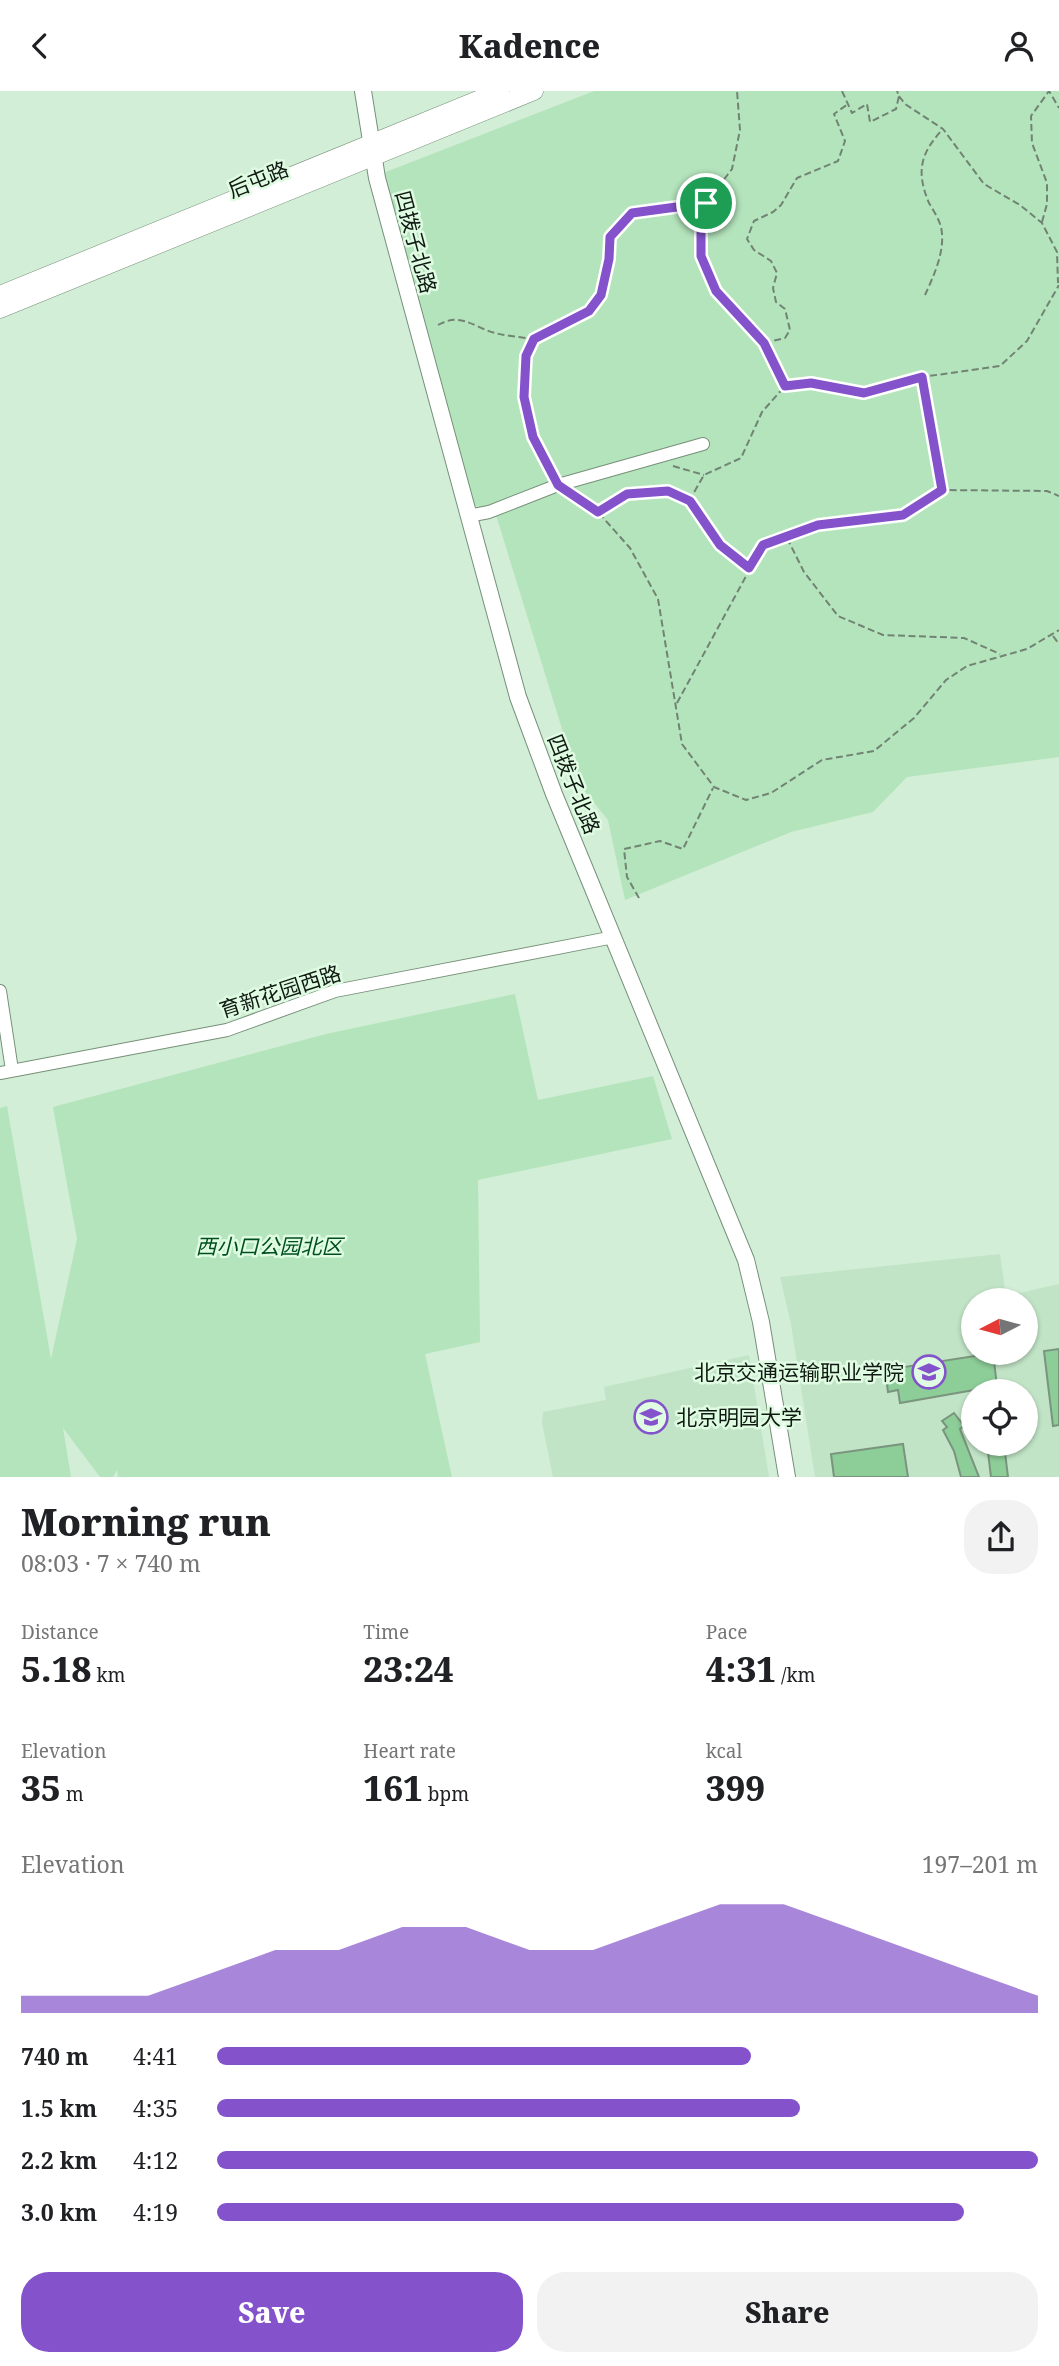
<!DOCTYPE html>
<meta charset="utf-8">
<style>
:root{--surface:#fff;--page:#f2f2f2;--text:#202124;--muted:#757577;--accent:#8453cb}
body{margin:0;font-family:"Noto Serif","Noto Sans SC",serif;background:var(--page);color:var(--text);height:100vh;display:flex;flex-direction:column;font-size:26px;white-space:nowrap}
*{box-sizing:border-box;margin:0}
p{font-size:23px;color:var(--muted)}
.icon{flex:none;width:38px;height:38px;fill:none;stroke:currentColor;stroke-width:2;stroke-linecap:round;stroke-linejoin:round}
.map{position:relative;height:1386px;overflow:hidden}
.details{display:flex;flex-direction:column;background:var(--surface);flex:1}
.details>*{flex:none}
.needle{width:46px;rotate:264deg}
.fabs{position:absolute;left:961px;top:1197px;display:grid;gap:14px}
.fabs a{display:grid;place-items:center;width:77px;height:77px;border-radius:50%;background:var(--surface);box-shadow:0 2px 5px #0004;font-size:35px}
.pin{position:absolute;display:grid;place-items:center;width:60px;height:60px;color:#fff;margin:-30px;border:4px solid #fff;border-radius:50%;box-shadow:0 2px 7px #0007}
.round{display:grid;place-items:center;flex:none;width:74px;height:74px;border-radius:28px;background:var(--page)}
.overview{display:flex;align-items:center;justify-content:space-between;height:119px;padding:0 21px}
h1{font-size:38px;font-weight:800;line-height:52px}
.metrics{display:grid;grid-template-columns:repeat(3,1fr);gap:10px;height:119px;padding:7px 21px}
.metrics div{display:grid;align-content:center}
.metrics b{font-size:35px;font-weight:800}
.metrics small{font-size:19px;font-weight:400}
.metrics p{font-size:19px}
.chart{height:196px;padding:14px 21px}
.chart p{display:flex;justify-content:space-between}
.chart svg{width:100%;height:126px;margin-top:7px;fill:var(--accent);opacity:.7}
.cta{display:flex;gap:14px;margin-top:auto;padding:14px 21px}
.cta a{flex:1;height:80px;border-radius:28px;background:var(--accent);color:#fff;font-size:28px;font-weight:800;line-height:80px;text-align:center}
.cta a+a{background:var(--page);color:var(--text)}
ul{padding:0 21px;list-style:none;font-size:23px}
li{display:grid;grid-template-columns:112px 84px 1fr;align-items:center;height:52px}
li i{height:18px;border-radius:9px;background:var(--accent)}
header{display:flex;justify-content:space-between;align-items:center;height:91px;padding:0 21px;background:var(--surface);font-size:32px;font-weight:800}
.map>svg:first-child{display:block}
.built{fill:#c1e4c6;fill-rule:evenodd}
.green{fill:#b4e4bc}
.building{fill:#8ccd98;stroke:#7a947e;stroke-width:2}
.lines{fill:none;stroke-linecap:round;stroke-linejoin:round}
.minor-casing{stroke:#769079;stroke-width:14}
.tertiary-casing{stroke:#769079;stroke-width:18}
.secondary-casing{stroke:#769079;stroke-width:19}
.path{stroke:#718474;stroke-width:2;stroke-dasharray:7 3.5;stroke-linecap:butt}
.minor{stroke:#fff;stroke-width:12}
.tertiary{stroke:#fff;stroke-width:16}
.secondary{stroke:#fff;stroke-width:18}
.route-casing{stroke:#fff;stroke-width:14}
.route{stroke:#8453cb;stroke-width:9}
.labels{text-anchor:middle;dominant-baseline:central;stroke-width:5;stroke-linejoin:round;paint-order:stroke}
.street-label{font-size:21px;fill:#101a12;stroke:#dffce3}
.park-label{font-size:21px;font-style:italic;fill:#004e1e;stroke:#dffce3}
.poi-label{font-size:21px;fill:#101a12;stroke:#dffce3;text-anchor:end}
</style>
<header><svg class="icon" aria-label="back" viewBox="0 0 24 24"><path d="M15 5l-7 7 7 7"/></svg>Kadence<svg class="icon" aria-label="person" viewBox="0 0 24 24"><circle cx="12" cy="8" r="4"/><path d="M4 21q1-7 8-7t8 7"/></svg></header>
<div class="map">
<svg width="1059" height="1386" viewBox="0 0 1059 1386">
<rect width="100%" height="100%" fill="#d2eed6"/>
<path class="built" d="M1000,1163L1006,1205L1059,1193V1386H815L791,1233L780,1186ZM973,1209H1026V1262H973ZM973,1300H1026V1353H973Z
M749,1264L769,1386H553L542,1332L543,1321L606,1309L604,1296Z"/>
<path class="green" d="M594,0H1059V666L907,686L873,721L791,741L625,809L608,729L579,693L496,424L468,411L378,84Z
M515,903L538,1009L653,985L672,1048L478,1089L480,1251L425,1263L452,1386H118L117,1379L113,1386H100L63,1337L71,1386H0V1017L7,1015L51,1268L77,1148L53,1016L326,943Z"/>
<path class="building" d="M1059,1258V1334L1053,1335L1044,1260Z
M975,1262H993L997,1295L900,1312L898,1299L888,1301L885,1279L975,1265Z
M954,1322L964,1335L960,1338L979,1386H961L954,1360L943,1339L947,1336L942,1330Z
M903,1353L908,1386H834L831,1363Z
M987,1353H1004L1008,1386H991Z"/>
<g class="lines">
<defs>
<path id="minor" d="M468,425L489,421L558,394L703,353
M0,900L12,979
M0,982L227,939L335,900L614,846"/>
<path id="tertiary" d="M363,0L377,87L518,606L554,703L746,1169L761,1231L787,1386"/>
<path id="secondary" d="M0,204L500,0
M0,218L534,0"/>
</defs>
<use href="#minor" class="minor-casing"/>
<use href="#tertiary" class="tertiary-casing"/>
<use href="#secondary" class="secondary-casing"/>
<path class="path" d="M842,0L852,22L867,13L870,31L896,18L899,5L897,0
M899,5L905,13L943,38L984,93L1020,114L1042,132L1057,161L1058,192
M706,113L701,142V165L716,199L764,252L784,294
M1042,131L1047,113V92L1032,52L1031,25L1049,0L1059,17
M925,204C934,184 946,159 941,136C939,128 933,119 929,112C916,81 920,63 942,39
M438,234C461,221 473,236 495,242C507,245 521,246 533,248
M764,252L785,247L790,239L785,218L776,211L773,197L777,182L771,170L754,159L747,148L754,130L773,121L781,114L797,87L838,70L845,50L834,23L848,13
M922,287L941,398
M673,375L704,384
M552,383L533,346L524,306L526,265L534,248L589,221L601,204L610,146L632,122L706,112L732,78L740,39L737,0
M573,404L598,421L630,457L658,508L682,653L714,696L746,709L771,702L822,669L874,660L914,627L946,589L967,575L1027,558L1059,539
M689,410L704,384L741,367L762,321L785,295L811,292L864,302L922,286L1000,275L1027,250L1059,194
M599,420L627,403L668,399L689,410L720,454L748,476
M787,447L804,481L838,525L883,544L964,547L1000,563
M1053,545L1059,553
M677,612L763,454L818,434L903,424L942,399L1047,400L1059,405
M639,807L627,786L624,758L660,750L683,758L713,697"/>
<use href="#minor" class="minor"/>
<use href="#tertiary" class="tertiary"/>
<use href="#secondary" class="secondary"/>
</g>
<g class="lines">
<defs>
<path id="route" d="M706,112L701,142V165L716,200L764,252L785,295L811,292L864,302L922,286L942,399L903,424L818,434L763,454L749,477L720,454L690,410L668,400L627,403L598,421L558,394L533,346L524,306L526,265L534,248L589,220L601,204L609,168L610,146L632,122Z"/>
</defs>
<use href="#route" class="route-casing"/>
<use href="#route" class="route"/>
</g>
<defs>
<symbol id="school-ring" viewBox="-11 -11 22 22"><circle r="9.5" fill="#dffce3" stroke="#8453cb" stroke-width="1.5"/><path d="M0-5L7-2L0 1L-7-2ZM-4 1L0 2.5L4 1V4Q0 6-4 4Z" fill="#8453cb"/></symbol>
<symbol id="university-ring" viewBox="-11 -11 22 22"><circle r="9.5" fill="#dffce3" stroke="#8453cb" stroke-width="1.5"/><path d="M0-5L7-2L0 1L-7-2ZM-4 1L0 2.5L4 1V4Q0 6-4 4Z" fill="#8453cb"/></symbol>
</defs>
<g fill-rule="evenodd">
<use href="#school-ring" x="910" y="1262" width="38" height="38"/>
<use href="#university-ring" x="632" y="1307" width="38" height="38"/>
</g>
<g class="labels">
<g class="street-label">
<text transform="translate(258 88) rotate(-22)">后屯路</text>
<text transform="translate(416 151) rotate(75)">四拨子北路</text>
<text transform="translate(574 693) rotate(68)">四拨子北路</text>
<text transform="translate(280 900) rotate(-18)">育新花园西路</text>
</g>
<g class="park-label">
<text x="269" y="1155">西小口公园北区</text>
</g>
<g class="poi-label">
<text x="904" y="1281">北京交通运输职业学院</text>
<text x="676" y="1326" text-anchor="start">北京明园大学</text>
</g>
</g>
</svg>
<div class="fabs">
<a><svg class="needle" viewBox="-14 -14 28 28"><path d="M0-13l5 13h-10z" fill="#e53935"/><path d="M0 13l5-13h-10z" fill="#757577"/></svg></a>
<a><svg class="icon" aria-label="locate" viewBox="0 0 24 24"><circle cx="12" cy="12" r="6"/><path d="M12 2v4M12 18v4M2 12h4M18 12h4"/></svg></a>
</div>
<div class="pin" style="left:706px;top:112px;background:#1e9e55"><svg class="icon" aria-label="arrive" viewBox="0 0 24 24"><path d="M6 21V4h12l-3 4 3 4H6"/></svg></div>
</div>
<section class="details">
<div class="overview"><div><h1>Morning run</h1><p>08:03 · 7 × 740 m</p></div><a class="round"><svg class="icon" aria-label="share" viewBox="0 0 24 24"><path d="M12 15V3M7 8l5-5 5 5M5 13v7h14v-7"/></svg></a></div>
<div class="metrics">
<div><p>Distance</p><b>5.18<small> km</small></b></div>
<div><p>Time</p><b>23:24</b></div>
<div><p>Pace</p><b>4:31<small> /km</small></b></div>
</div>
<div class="metrics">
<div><p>Elevation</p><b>35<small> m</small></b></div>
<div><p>Heart rate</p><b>161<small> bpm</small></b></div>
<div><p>kcal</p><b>399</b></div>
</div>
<div class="chart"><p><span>Elevation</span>197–201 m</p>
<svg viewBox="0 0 160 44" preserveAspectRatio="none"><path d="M0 44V38L10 38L20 38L30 30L40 22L50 22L60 14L70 14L80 22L90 22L100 14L110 6L120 6L130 14L140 22L150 30L160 38V44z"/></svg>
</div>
<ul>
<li><b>740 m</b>4:41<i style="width:65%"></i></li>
<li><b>1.5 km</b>4:35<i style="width:71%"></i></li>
<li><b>2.2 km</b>4:12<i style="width:100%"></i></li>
<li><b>3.0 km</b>4:19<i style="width:91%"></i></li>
</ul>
<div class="cta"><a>Save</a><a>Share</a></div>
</section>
